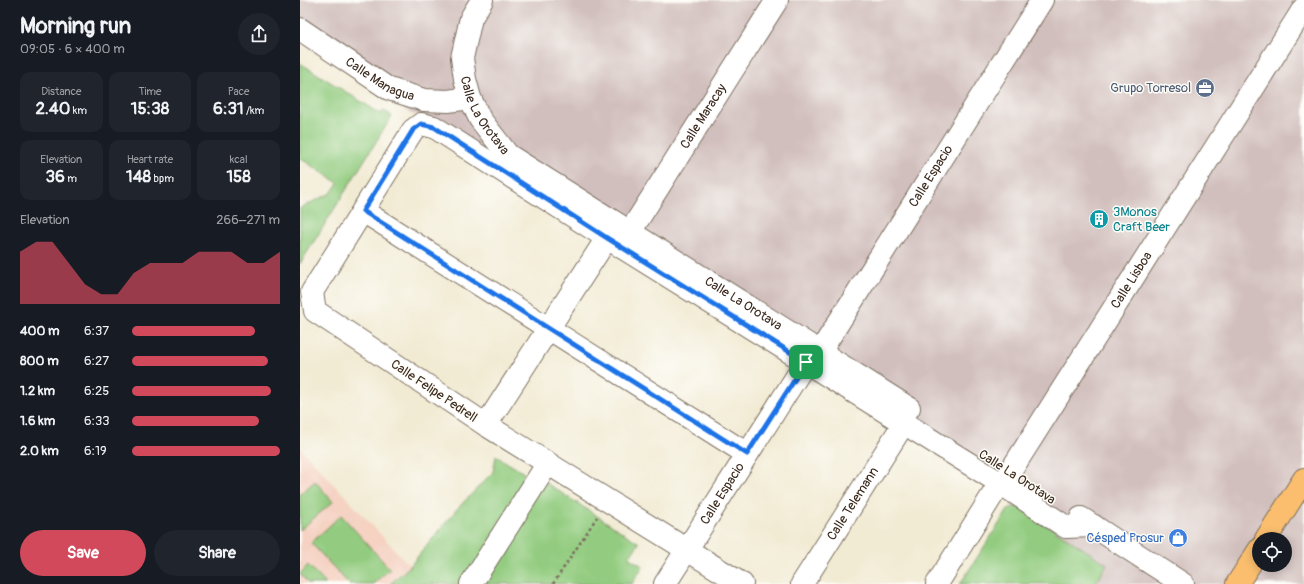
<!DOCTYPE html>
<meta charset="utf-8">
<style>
:root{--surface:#171b24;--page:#20242c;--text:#f1f3f6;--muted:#9ea1a6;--accent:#d1495b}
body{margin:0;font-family:Pangolin,sans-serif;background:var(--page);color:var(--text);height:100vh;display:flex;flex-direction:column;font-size:15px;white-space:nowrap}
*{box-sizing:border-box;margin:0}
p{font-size:13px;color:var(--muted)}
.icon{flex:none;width:22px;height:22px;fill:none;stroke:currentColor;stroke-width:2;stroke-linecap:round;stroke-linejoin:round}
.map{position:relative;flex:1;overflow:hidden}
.drawer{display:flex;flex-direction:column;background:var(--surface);width:300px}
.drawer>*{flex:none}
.buttons{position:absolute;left:952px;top:532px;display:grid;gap:8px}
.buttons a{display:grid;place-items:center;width:40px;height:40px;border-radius:50%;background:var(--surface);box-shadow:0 2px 10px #0003;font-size:20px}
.pin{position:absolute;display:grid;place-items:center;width:34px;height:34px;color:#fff;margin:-17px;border-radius:8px;box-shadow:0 2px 6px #0006}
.round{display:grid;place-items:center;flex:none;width:42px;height:42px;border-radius:21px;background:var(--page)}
.overview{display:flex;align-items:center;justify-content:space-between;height:68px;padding:0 20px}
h1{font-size:22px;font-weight:800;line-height:30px}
.figures{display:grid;grid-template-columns:repeat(3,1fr);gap:6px;height:68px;padding:4px 20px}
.figures div{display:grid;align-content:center;border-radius:10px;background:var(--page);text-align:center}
.figures b{font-size:17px;font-weight:800}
.figures small{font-size:11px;font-weight:400}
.figures p{font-size:11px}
.chart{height:112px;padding:8px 20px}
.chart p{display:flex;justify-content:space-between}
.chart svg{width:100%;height:72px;margin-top:4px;fill:var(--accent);opacity:.7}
.cta{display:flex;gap:8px;margin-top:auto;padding:8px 20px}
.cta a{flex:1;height:46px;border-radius:24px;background:var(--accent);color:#fff;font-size:16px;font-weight:800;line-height:46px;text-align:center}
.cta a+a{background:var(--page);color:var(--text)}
ul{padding:0 20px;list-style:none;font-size:13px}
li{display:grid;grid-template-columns:64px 48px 1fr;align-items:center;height:30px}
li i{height:10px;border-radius:5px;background:var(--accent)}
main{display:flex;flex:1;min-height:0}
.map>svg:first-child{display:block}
.built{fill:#f5d2c2}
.industrial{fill:#d1bfbd;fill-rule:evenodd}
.green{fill:#93cc80;stroke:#677b4f}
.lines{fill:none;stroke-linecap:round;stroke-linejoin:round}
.minor-casing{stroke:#7b6e5e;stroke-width:24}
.major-casing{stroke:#7b6e5e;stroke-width:24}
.path{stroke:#7b6e5e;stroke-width:2.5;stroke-dasharray:3 3;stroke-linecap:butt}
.minor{stroke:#fff;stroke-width:22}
.major{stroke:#fabe6e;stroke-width:22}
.route-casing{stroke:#fff;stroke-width:8}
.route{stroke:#1a73e8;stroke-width:5}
.labels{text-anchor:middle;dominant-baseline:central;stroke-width:3;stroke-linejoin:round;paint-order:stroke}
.street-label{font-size:13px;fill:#3b2a1e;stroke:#fdfcf7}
.service-label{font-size:13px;fill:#4e5e75;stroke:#fdfcf7;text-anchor:end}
.culture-label{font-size:13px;fill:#0d838f;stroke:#fdfcf7;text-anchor:start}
.shop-label{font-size:13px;fill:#366cbe;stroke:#fdfcf7;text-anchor:end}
</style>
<main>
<section class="drawer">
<div class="overview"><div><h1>Morning run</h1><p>09:05 · 6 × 400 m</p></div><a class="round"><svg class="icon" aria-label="share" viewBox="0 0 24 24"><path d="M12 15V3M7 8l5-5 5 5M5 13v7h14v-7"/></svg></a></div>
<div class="figures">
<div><p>Distance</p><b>2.40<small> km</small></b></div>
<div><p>Time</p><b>15:38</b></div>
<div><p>Pace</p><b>6:31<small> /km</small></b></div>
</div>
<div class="figures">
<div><p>Elevation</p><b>36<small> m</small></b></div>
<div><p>Heart rate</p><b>148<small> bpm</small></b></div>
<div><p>kcal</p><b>158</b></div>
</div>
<div class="chart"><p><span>Elevation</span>266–271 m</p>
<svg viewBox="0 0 160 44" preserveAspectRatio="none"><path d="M0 44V12L10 6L20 6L30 19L40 32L50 38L60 38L70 25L80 19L90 19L100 19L110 12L120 12L130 12L140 19L150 19L160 12V44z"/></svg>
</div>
<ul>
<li><b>400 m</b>6:37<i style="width:83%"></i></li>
<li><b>800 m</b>6:27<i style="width:92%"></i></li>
<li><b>1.2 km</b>6:25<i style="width:94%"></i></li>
<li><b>1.6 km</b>6:33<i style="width:86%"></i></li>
<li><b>2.0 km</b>6:19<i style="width:100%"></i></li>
</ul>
<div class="cta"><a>Save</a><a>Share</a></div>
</section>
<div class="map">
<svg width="1004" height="584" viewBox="0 0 1004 584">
<rect width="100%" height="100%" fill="#fdfcf7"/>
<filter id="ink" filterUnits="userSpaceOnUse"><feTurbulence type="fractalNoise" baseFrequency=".025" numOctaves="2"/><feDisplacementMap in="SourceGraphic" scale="8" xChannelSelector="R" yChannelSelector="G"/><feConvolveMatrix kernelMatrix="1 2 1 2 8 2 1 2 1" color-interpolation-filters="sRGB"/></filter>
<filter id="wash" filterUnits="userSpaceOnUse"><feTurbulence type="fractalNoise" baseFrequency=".012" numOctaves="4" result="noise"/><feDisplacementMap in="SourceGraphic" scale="16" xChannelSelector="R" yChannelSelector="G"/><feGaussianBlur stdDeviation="0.9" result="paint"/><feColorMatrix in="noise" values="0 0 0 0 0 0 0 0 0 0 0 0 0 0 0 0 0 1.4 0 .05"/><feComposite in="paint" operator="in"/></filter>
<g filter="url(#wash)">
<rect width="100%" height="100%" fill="#f2ebd4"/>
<path class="built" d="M0,448L110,566L90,584H0Z"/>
<path class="industrial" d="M0,0H1004V584H660L721,491L140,121L111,114L0,42ZM959,539H985V565H959Z"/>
<path class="green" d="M0,63L81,114L83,110L92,116L0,264V208L31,193L38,183L0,158Z
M196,456L224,473L227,481L164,584H90L110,566L157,509L193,472Z
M15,481L33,502L0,530V494Z
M243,481L339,543L329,558L343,566L332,584H177Z
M715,507L720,508L807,564L795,584H660L708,510Z
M41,515L90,569L73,584H49L11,543Z
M8,565L26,584H9L0,574Z"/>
</g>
<g filter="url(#ink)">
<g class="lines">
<defs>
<g id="minor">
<path id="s1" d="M182,0L171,18L162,58L165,79L170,98L180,119L208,155L609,408"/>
<path id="s2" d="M0,29L89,89L124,100L148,101L170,98"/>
<path d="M63,211L447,454"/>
<path id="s3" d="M330,232L477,0"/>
<path id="s4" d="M520,352L742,0"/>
<path d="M186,425L307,238"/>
<path id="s5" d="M710,472L1004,8"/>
<path d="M781,518L883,584"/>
<path d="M171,584L248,463"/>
<path id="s6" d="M365,584L506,362"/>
<path d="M442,584L186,425L15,311L12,292L113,130L121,124L134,127L307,238L700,483L766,527L794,526"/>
<path id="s7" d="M502,584L604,423"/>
<path d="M637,584L700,483"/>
</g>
<path id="major" d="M966,539L1004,479
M937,584L959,550"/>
</defs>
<use href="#minor" class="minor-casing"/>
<use href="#major" class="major-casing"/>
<path class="path" d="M253,584L297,517"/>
<use href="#minor" class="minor"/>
<use href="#major" class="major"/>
</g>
</g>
<g class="lines" filter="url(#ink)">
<defs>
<path id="route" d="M121,124L134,127L307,238L506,362L447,454L63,211L113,130Z"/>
</defs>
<use href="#route" class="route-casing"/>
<use href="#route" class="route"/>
</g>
<defs>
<symbol id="office-disc" viewBox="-11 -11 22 22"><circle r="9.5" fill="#5c6f8a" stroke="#fdfcf7"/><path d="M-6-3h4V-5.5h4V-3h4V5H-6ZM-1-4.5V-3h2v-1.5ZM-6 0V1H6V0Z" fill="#fff"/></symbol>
<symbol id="building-disc" viewBox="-11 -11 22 22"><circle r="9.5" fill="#0f9aa8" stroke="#fdfcf7"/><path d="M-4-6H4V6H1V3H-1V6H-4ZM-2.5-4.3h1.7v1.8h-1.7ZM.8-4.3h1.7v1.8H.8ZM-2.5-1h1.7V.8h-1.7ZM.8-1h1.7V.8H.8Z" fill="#fff"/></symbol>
<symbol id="shop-disc" viewBox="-11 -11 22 22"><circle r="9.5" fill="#3f7fe0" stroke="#fdfcf7"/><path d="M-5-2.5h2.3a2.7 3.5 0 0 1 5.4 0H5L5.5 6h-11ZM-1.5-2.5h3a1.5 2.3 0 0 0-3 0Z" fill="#fff"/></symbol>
</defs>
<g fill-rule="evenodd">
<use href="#office-disc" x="894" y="77" width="22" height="22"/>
<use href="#building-disc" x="788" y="208" width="22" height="22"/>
<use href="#shop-disc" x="867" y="527" width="22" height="22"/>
</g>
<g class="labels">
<g class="street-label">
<text stroke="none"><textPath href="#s2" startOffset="95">Calle Managua</textPath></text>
<text stroke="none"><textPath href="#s1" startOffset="125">Calle La Orotava</textPath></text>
<text stroke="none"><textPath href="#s3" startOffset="137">Calle Maracay</textPath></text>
<text stroke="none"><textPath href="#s4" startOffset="208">Calle Espacio</textPath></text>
<text stroke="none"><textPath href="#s5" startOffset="227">Calle Lisboa</textPath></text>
<text stroke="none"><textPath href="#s1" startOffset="450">Calle La Orotava</textPath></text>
<text transform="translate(134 391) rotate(34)">Calle Felipe Pedrell</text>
<text transform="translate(717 477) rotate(33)">Calle La Orotava</text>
<text stroke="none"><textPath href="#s6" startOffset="107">Calle Espacio</textPath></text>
<text stroke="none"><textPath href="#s7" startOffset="95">Calle Telemann</textPath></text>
</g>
<g class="service-label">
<text x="891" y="88">Grupo Torresol</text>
</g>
<g class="culture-label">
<text x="813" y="212">3Monos<tspan x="813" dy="15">Craft Beer</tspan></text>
</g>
<g class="shop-label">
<text x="864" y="538">Césped Prosur</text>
</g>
</g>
</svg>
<div class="buttons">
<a><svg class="icon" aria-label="locate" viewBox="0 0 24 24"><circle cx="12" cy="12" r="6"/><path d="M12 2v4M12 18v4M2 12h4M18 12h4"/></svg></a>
</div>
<div class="pin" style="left:506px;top:362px;background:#1e9e55"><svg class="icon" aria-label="arrive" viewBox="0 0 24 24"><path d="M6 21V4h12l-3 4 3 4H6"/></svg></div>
</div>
</main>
